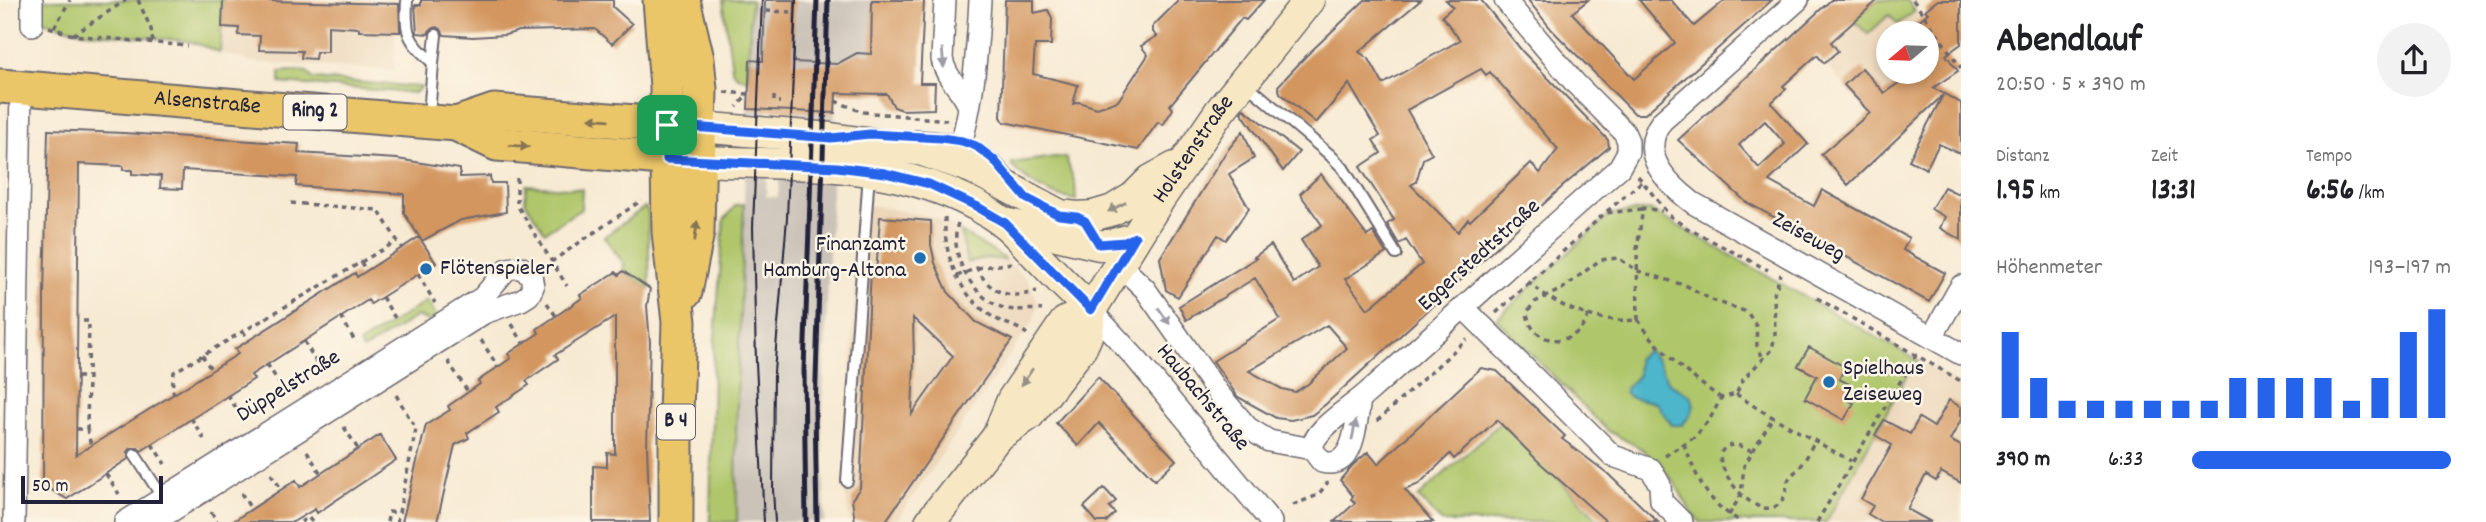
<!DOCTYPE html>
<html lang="de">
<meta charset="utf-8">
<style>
:root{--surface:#fff;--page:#f2f2f2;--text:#202124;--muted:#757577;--accent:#2563eb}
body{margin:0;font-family:Dekko,sans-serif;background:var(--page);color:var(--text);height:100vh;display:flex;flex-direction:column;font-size:26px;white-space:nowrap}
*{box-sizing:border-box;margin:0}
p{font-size:23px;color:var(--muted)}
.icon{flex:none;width:38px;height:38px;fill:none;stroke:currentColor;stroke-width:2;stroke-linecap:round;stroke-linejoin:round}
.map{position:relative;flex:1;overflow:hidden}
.details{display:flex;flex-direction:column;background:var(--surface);width:525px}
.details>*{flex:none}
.needle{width:46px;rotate:251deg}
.fabs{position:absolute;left:1876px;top:21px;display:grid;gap:14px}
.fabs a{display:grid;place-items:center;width:63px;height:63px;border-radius:50%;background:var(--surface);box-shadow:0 4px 10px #0003;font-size:35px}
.scale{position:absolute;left:21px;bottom:18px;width:142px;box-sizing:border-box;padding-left:7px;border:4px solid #22223b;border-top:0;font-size:19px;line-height:24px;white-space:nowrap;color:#22223b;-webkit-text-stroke:5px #fcf5e5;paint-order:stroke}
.pin{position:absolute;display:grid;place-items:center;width:60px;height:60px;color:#fff;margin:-30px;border-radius:14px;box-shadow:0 4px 10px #0006}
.round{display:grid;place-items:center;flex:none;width:74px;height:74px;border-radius:37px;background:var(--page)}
.summary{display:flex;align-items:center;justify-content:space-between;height:119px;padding:0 35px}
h1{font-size:38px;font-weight:700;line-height:52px}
.figures{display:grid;grid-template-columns:repeat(3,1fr);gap:10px;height:119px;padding:7px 35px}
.figures div{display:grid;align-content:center}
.figures b{font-size:30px;font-weight:700}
.figures small{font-size:19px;font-weight:400}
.figures p{font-size:19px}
.chart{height:196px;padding:14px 35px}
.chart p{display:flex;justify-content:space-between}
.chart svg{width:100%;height:126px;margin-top:7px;stroke:var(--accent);stroke-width:6}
ul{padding:0 35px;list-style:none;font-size:23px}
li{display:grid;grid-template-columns:112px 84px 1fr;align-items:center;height:52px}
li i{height:18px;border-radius:9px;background:var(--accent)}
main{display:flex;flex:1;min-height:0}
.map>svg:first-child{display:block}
.built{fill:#ecd7ba;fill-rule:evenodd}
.industrial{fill:#cbc2b8}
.green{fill:#afc66b;stroke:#687453;stroke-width:2}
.water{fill:#4db6cb;stroke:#386c83;stroke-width:2}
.building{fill:#d3965f;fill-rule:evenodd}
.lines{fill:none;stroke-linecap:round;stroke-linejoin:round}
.service-casing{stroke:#6d6870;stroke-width:14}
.minor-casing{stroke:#6d6870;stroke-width:24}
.secondary-casing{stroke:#6d6870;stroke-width:33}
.primary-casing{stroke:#6d6870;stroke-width:37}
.path{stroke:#6d6870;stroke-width:3.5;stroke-dasharray:5 5;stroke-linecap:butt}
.service{stroke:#fff;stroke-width:10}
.minor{stroke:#fff;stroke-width:21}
.secondary{stroke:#f7e8c3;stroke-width:30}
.primary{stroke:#ebc669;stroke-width:33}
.tram{stroke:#22223b;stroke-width:2}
.rail{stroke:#22223b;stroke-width:5}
.oneway{fill:#9c9ca7}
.oneway2{fill:#867452}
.oneway3{fill:#978f86}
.route-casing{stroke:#fff;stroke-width:14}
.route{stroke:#2563eb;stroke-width:9}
.poi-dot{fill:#1f6fb2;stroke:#fcf5e5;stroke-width:2.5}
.labels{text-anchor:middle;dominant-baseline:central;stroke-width:5;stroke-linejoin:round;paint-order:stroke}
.shield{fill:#fcf5e5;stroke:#63616e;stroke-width:2}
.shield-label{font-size:21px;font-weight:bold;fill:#22223b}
.street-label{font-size:23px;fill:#22223b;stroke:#fcf5e5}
.poi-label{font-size:23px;fill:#22223b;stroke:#fcf5e5;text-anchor:start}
</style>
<main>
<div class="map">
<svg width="1961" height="522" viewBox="0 0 1961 522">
<rect width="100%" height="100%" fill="#fcf5e5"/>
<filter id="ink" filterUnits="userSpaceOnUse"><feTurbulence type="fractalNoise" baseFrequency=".0143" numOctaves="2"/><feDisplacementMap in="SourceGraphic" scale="14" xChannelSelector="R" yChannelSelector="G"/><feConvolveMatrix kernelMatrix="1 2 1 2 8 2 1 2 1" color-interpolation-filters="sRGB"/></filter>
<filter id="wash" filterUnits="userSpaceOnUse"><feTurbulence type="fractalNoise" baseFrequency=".00686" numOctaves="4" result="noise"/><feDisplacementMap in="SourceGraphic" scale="28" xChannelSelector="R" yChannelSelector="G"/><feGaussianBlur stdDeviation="1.57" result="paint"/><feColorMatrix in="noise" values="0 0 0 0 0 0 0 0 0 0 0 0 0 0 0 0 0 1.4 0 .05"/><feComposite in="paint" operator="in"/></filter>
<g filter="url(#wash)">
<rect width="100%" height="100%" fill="#f7ead3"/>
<path class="built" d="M223,0H396L394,70L250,62L220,52Z
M1915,11L1958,71L1881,126L1817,55L1854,21L1889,15L1898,24ZM1888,33H1927V72H1888Z
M859,203L937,218L1004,258L1028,280L1038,302L1034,320L895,522H850L846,498Z
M1925,364L1961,385V522H1826L1912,366Z"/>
<path class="industrial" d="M751,0H872L871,54L857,53L837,64L750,61L749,80L768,109L766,196L778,197L783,111L835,113L822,420L825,522H737L736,430Z"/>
<path class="green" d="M42,0H223L220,52L189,41L84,32L42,21Z
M723,0H751L748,80L738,77L732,70Z
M1877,0H1907L1915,11L1898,24L1889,15L1868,34L1854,21Z
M290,71L307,72L313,79L421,87L415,93L280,83V72Z
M1054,157L1066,158L1075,184L1076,200C1050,196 1030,185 1012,166V163Z
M526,185L582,189L581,209L545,232L525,202Z
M744,204L736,430L737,522H710L713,364L724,220L736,205Z
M645,207L648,211L650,289L623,271L624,264L604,237Z
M1650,210L1919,361L1912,366L1826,522H1700L1691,512L1673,480L1644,450L1608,431L1496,319L1610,214Z
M961,232L1004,258V260L986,258L967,263Z
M427,301L438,318L430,322L417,316L363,350L359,344Z
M1501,422L1601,522H1442L1418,497Z"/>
<path class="water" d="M1648,350L1658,362L1669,383L1691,396L1694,405L1690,416L1682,425H1672L1656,403L1630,397L1625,393L1626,388L1638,375L1637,359Z"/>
<g id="blocks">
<path class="building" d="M223,0L399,4L400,32L359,31V28L328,26V52H316L315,59L301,58L302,51L259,50L260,36L238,35L239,28L222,27Z
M421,0H613V7L632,24L612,44L595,29L519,31L505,35L473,37L444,35L441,29L436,27L430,30L428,34L417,33L415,5H421Z
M765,0H795L793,62L837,64L857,53L871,54L872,0H924L920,83H935L934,109L902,110L894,107L887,94L836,93L835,113L748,109L750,60L763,61Z
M1005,0H1034V13L1048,10L1052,18L1051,45H1035L1033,74L1078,85L1073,104L1079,102L1097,108L1118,101L1148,55L1141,46L1157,36L1153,32V26L1179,0H1264L1246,20L1242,18L1170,105L1173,109L1163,125L1158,122L1138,150L1004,122L1001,117Z
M1365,0H1421L1359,52L1369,59L1383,84L1460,40L1442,16L1453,7L1446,0H1481L1523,52L1608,140L1609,147L1562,187L1326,404L1312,415L1291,420L1276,418L1238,397L1213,361L1280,319L1255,278L1186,320L1179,306L1256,258L1254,257L1271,245L1294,283L1318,267L1301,240L1322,225L1300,194L1321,174L1367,236L1373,232L1386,253L1345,279L1368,309L1422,264L1406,240L1399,244L1387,224L1394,220L1360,167L1381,153L1373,140L1380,136L1349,84L1316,123L1280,93L1278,86L1306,56ZM1481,69L1486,75L1490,72L1558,149L1540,173L1531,163L1470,221L1468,219L1458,232L1411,185L1416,182L1423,159L1432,154L1407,110ZM1327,325L1347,348L1308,384L1295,392L1282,389L1249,371Z
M1528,0H1588L1572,13L1634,79L1675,43L1639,0H1671L1694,26L1725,0H1772L1645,114H1635L1552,30Z
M1831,0H1878L1831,42L1838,51L1824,63L1817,55L1783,86L1786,89L1771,103L1808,144L1769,181L1814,206L1822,190L1909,238L1903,250L1945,273L1929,302L1746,202L1678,140ZM1765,121L1785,144L1759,168L1739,145Z
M1938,0H1961V44L1946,55L1958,71L1933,88L1961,103V154L1939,144L1926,169L1909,160L1943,95L1848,185L1821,154L1870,113L1844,85L1862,68L1884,93L1915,72H1927V33H1904L1928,13L1925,10Z
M1244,109L1299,152L1283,171L1241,112Z
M48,130L124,133L299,144L298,153L397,159L460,169V177L490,176L491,183H505L506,212L461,220L422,241L404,213V194L296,186L297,177L183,170L182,189L160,188L161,176L132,174V170H123V166L79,164L76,455L238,354L235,349L355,273L357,277L419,237L436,263L371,304L368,300L251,375L254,379L141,451L138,448H131L128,452V459L67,499L43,485L44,294Z
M1243,131L1254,158L1229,174L1249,208L1226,240L1218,235L1178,297L1166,290L1160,258L1226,152Z
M1944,187L1958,194L1961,187V240L1940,228L1945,217L1931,209Z
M880,217L931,221V245L935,263L948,292L976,322L1012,340L885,522H855L852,499L860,488L871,270L876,275ZM913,318L953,356L912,414L914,361Z
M623,271L650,289L647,306L650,342L647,447L650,522H593V466L607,467V453L615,454V317L555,355L558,359L526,381L529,385L496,407L499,412L467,433L469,438L455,445L437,522H402L426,425L450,410L448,406L480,384L478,381L511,358L508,354L539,333L537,329L582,298L580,295L616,272L619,275Z
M1809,347L1845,367L1839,379L1851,385L1844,398L1854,403L1844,420L1805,398L1817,376L1798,366Z
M1481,368L1497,371L1565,436L1562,439L1607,473L1658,522H1607L1539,462L1497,420L1454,459L1450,454L1419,484L1405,490L1433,522H1334L1355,503L1351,499L1353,496L1340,480L1352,466L1368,452L1378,464Z
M1098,377L1176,460L1155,480L1099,423L1078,446L1056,423Z
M1949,400L1961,407V420L1950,440L1961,446V483L1941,472L1936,481L1926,475L1907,509L1931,522H1881L1868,514L1873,506L1861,499L1892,445L1875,435L1884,420L1910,434L1919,418L1934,427Z
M380,435L396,460L317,513L315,509L293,522H232L296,480L300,487Z
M1104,488L1116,501L1109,507L1115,513L1106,522H1097L1084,507Z"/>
</g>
</g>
<g filter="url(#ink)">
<use href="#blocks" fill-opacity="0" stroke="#6d6870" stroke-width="2"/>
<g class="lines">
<defs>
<path id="service" d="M407,0C405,36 408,39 433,63L429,116
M433,63L436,35
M1245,83L1329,154L1343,168L1396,254
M916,136C958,139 979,141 1006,174
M135,455L163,498
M847,481L869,173"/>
<path id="minor" d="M945,0L942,59C946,80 963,89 969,107
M1798,0L1662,121C1637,154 1667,183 1693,203L1961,354
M32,25V0
M956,161C973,109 977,55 980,0
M1119,264L1145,289L1218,393L1248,428L1269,441L1312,449
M1464,308L1613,456L1651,469L1660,485L1661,501L1682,522
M1091,310L1137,360L1271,522
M1932,337L1961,286
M1360,400C1356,422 1355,471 1322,462L1312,449C1313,429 1352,407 1367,393C1452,319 1534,242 1619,168L1628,152V141L1624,132L1575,83L1505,0
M14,522L21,87
M125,522L482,298L507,269L520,267L531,275L533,287L529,295L521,300L484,313L154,522"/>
<g id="secondary">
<path d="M699,127L831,138L923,151L972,168L1060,215L1077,217L1093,216L1113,210L1134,197L1151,180L1175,167"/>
<path d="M698,161C800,165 917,159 1004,223C1016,232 1027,246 1038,257C1055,275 1073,293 1091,310"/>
<path d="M1005,223L1099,245H1110L1135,238"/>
<path id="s1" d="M997,437L1029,415L1082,347L1087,336L1091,310L1159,200L1219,112L1309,0"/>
<path d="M930,522L997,437L1012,400L1065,322L1091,310"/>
</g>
<g id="primary">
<path d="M660,0L667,87L669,232L679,322L676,414V522"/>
<path d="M683,0L697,59L700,89L697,232L685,292"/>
<path id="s2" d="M0,86L456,124L497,144L698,161"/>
<path d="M456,124L494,111L688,126"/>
</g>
</defs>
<use href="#service" class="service-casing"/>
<use href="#minor" class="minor-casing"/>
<use href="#secondary" class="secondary-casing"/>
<use href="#primary" class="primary-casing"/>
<path class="path" d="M138,0L151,29L153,43
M1913,0L1961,68
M766,11L792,12
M49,27L73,35L188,46
M54,28L70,0
M73,35L126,0
M724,92L748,94L737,107
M774,96V102H780
M835,101L863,112L947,120
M1638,176L1670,216L1687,228L1768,270
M517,178V205L567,286
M1641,182L1605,213L1643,209
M291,203L378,210L402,248
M945,217C943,255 959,296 993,317C1004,324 1017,326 1027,334
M958,223C948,255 973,299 1004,308C1017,312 1029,308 1042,310
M361,262L366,271
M551,262L642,200
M977,268L1012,263
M418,274L435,303
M957,276L977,268C990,294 1011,300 1037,291
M1528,281C1558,309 1597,323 1638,320C1661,353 1688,375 1721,398
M382,297L395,318
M1817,298L1961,381
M547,303L556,316
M1496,313L1605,213
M1588,315C1580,347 1531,350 1527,312L1535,302L1562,289L1600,260L1618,258L1638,271L1687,286L1712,300L1747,312L1756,325L1757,346L1764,360
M341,317L356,343
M1638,320L1637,249L1643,208L1662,211
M512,324L523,343
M243,331L249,341
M481,340L498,367
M304,341L319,367
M202,355L212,371
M448,361L468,392
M267,364L283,389
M77,377H88
M175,394L172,390L174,372L397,241
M1736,394L1760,410L1851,461
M228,395L241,416
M396,395L416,429L397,522
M191,418L204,439
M1377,421L1467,339
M344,427L358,449
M76,429H87L89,321H77
M87,429L91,446
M152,444L165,464
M1684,444C1698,480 1706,503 1742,522
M307,451L321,474
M1752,451C1740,445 1728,440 1720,454C1719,475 1756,521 1778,505C1786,498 1786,489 1788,481C1791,474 1795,473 1799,468C1806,461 1810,449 1815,440
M1665,456L1696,436L1711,417L1721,398L1736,394L1744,378L1772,350L1775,334L1774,294L1781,274
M106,474L119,494
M271,474L282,490
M241,493L251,509
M1293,505L1318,495L1328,482
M211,512L217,522
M1729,515L1741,495L1744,466L1773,417
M301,522L308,517L312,522
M387,522L389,512L397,513
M1817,522L1916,355"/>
<use href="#service" class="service"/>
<use href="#minor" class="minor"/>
<use href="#secondary" class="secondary"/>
<use href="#primary" class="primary"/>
<path class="tram" d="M762,0L753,227L756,363L764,522
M775,522L773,490L774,372L787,218L796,0"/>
<path class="rail" d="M806,522L804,370L817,0
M817,522L815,411L828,0"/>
</g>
<defs><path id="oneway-solid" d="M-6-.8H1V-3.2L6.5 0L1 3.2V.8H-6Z" transform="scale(1.75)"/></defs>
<g class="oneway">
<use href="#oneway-solid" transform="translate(943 58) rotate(85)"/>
<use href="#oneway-solid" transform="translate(1164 316) rotate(55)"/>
<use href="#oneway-solid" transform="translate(1354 430) rotate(-78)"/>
</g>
<g class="oneway2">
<use href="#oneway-solid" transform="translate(599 119) rotate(-175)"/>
<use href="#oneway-solid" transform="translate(519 146) rotate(5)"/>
<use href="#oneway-solid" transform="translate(696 231) rotate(-83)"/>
</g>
<g class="oneway3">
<use href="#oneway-solid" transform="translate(1117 207) rotate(153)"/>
<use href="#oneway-solid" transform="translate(1027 377) rotate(124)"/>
</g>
</g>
<g class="lines" filter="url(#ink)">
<defs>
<path id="route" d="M667,125L831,138L870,134L941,138L962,141L976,146L993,159L1026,198L1059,215L1077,217L1085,221L1099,244L1125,242L1135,237L1091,310L1005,223L976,206L929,184L885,173L837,167L667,159Z"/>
</defs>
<use href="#route" class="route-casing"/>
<use href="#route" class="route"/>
</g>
<g class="poi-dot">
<circle cx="920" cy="258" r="7"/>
<circle cx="426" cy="269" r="7"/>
<circle cx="1829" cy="382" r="7"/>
</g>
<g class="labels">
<g class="shield">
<rect x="283.5" y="94.5" width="63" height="35" rx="5"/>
<rect x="657" y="404.5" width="38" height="35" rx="5"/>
</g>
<g class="shield-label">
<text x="315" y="112">Ring 2</text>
<text x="676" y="422">B 4</text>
</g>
<g class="street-label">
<text stroke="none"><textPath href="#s2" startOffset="208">Alsenstraße</textPath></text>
<text stroke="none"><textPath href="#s1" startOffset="354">Holstenstraße</textPath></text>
<text transform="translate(1808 238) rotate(29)">Zeiseweg</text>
<text transform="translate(1480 256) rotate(-42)">Eggerstedtstraße</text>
<text transform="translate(289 387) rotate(-32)">Düppelstraße</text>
<text transform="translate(1202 398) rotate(50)">Haubachstraße</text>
</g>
<g class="poi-label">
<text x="906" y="245" text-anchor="end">Finanzamt<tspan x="906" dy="26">Hamburg-Altona</tspan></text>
<text x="440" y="269">Flötenspieler</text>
<text x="1843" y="369">Spielhaus<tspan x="1843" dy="26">Zeiseweg</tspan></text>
</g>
</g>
</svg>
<div class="fabs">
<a><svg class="needle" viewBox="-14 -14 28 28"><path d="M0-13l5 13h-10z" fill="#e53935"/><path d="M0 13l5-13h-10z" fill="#757577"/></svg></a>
</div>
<div class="scale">50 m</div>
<div class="pin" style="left:667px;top:125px;background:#1e9e55"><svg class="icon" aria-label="arrive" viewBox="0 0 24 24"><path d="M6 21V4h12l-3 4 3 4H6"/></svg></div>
</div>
<section class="details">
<div class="summary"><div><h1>Abendlauf</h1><p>20:50 · 5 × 390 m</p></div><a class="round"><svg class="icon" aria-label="share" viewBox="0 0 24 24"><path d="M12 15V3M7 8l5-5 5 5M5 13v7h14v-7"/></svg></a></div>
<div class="figures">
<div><p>Distanz</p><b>1.95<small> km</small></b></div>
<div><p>Zeit</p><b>13:31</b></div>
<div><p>Tempo</p><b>6:56<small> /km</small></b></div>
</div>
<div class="chart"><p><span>Höhenmeter</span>193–197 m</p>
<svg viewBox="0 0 160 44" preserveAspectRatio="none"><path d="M5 44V14M15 44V30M25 44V38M35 44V38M45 44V38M55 44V38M65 44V38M75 44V38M85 44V30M95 44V30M105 44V30M115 44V30M125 44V38M135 44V30M145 44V14M155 44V6"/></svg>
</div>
<ul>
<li><b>390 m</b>6:33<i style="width:100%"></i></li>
</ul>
</section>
</main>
